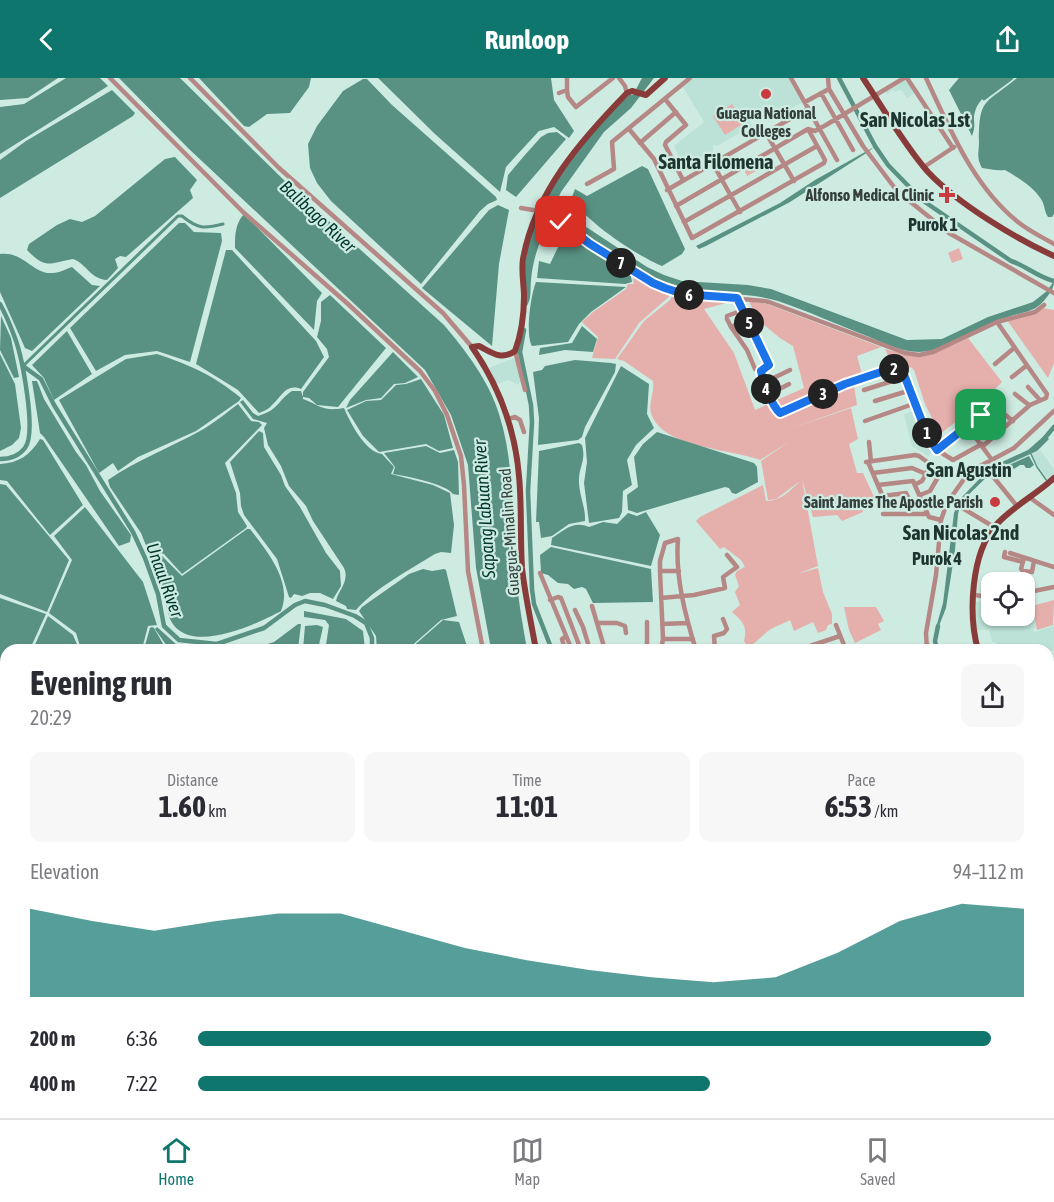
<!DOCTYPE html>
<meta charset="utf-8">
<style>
:root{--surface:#fff;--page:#f7f7f7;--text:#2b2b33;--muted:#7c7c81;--line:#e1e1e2;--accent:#0f766e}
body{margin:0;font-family:"Asap Condensed",sans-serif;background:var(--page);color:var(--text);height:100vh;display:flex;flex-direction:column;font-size:22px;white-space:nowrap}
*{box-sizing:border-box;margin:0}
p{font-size:20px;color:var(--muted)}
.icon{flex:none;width:33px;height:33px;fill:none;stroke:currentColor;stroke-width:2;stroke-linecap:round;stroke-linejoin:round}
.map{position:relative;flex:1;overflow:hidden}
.panel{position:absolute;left:0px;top:566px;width:1054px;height:476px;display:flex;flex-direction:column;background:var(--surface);border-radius:18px 18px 0 0;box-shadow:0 2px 4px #0004}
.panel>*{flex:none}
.tools{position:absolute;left:981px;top:494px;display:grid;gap:12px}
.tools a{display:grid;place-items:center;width:54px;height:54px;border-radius:12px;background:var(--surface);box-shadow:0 2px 4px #0004;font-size:30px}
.pin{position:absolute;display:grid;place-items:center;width:51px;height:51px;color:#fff;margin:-26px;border-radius:12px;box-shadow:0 3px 9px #0006}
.km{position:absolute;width:30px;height:30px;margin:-15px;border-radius:50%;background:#222;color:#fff;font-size:16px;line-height:30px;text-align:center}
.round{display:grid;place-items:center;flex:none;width:63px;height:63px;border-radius:12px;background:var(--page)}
.overview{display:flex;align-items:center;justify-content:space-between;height:102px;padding:0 30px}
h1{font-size:33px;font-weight:700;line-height:45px}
.stats{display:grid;grid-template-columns:repeat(3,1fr);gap:9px;height:102px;padding:6px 30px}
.stats div{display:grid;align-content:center;border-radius:12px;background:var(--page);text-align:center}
.stats b{font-size:30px;font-weight:700}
.stats small{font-size:16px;font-weight:400}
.stats p{font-size:16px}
.chart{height:168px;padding:12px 30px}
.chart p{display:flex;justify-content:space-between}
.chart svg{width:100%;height:108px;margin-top:6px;fill:var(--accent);opacity:.7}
ul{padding:0 30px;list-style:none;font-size:20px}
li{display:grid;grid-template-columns:96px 72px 1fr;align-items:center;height:45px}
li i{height:15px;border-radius:8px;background:var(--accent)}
header{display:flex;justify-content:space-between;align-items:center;height:78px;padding:0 30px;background:var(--accent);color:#fff;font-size:27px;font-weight:700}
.tabs{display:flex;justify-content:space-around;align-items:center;height:84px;border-top:2px solid var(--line);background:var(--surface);font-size:16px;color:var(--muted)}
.tabs a{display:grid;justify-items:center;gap:3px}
.tabs .active{color:var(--accent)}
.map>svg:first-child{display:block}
.built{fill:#bce1d6}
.green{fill:#e5afab}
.water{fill:#599283}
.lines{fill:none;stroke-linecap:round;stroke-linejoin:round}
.stream{stroke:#599283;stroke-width:1.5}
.canal{stroke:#599283;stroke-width:3}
.river{stroke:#599283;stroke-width:4.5}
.minor{stroke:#b68885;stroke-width:4.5}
.major{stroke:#883b39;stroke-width:6}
.route-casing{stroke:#fff;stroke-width:12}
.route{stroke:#1a73e8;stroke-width:8}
.poi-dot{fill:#ca3b3f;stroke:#ceebe2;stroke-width:2}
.labels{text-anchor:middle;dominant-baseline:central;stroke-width:4.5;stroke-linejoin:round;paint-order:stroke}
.poi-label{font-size:16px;font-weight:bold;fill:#343f3c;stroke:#ceebe2;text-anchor:end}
.street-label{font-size:16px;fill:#343f3c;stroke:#ceebe2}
.water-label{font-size:18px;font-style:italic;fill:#00372c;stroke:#ceebe2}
.neighbourhood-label{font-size:18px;font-weight:bold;fill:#1d352e;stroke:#ceebe2}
.quarter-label{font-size:20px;font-weight:bold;fill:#1d352e;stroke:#ceebe2}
</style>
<header><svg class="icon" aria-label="back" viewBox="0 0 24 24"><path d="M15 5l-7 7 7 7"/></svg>Runloop<svg class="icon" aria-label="share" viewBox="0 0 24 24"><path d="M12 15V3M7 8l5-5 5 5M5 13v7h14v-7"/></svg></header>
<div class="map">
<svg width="1054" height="1040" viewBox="0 0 1054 1040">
<rect width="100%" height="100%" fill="#ceebe2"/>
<path class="built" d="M693,0H789L803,24L768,44L764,38L758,42L757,40L750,44L752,48L717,68L713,67V73L684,89L674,68L704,44L683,9Z
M905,0L916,14L907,20L902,13L899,12L895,14L893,12L887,16L884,12Z
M514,280L521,302L518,307L509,302L497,306L489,290Z
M917,332L935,372L928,378L912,368L904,336Z
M1040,372L1054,391V398L1049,403L1033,381L1032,376Z
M976,524L991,526L992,537H1024L1025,530L1032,529L1036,550L1033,551L1034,554L1054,548V572L1049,573L1048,572L998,571L996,564H992L989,552H975Z"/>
<path class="green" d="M732,26L744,45L725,57L713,38Z
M761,81L765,88L747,98L744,91Z
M959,170L963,181L952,185L948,175Z
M632,194L655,208L672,214L671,217L639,245L615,281L592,280L598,259L582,244L593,234L626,211L628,206H634Z
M674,214L737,222L704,231L734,275L755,332L804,310L793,268L780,260L757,241L749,223L767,226L881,269L857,278L862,296L853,301L857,327L789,351L851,330L858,361L849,366L857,395H863L875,421L862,430L863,434L842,443L837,437L813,439L802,401L818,488L797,496L818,490L823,514L832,536V546L828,547L826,552L818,555L813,544L794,553L790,542C783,546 773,549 768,553C761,559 756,565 748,569L744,563C748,548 742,543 732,534L740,527L735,514L739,508L735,497L737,493L745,489L741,482L724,469L720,471L696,443L700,439L763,407L766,423C781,423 790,413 800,403L776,421L768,422L761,383L789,364L760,382C732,371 661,370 651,335C648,325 655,314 653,303L624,283L617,281L644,243L670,222Z
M1043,230L1054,232V285L1048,300L1007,242Z
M968,260L1002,304L992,314L990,313L982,324L940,356L925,326L914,292L911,289L906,291L903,286L890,282L885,271C926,283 931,277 968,260Z
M1054,522L1053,547L1037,552L1032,528Z
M844,529H876L884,543L878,546L881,552L855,565L849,552Z
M1054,861L1052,866L1054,914L1049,915V862Z"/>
<path class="water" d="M0,0H58L28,20L0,22Z
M66,0H100L108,8L0,76V29L24,26Z
M119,0H180L292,110L444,247C466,273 489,303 499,336C515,386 511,435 515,485C517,514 522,543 527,571H491L476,490L468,387L451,337L425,292L189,71Z
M199,0H311L309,9L290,35L267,36L249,49L244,48Z
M378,0H551L554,22L574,53L569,60L554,49L539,53L515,79L506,89L500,114L435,56Z
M642,0H654L631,30L604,54L561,114L554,129L561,122L568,137L647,189L664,197L682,203L748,207L771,211L907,262L942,261L988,239L1033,224L1047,213L1054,203C1054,209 1051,214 1047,219C1035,235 1026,233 1008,239C978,247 951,273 919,274C901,274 884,265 867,258C838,247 808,233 778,223C749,214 718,217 688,213C653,208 575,157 554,129C544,152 533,177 531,202C530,211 532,222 526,229C525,215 524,201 525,187C532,122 583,61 629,17H633Z
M959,0H1010C998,9 979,18 975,34C972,43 977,45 972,58L949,12Z
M1017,0H1054V136L1052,139H1048C1044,133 1045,127 1041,121C1033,109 1019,100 1005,92C996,93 991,91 982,90C976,78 979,76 979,63C979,19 986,26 1017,0Z
M363,1H367L392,27L496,119L497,122L488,126L480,133L421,206L331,123L317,105L310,90L308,66L317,48L343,13Z
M112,12L135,35L133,38L0,120V82L26,63Z
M557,54L566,61L516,119L506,112L508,97L524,78L541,59L548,55Z
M874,69L868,74L790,124L706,168L699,171L696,168L780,125L815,102Z
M175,79L197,102L190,112L193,120L126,179L120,178L115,181L118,190L107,202C90,201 87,186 73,181C50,185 46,192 27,172L29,166L57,147L70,141L82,144L95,138L165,81Z
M642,88L648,91L685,171L682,176L662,188C639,179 581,141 572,119L575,111L587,118Z
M498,127L509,132L499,186L492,268L422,210L489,132Z
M244,136L322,215L317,223L314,252L235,170C235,157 235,146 244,136Z
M179,145H185L194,154L221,155L222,163L190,284L157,273L125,277L96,293L70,250Z
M572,157L630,193L632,204L625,206L537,200L539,183L550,186L560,165Z
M226,172H232L316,263L324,279L301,311C286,305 282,318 272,327C269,331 264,333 259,335L238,312L196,286Z
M0,176C24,173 33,197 53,195C59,195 66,191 72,189L92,207L100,208L32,273L25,270L0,214Z
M536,204L626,209L591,234L579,246L568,264L532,268C525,256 531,216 536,204Z
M330,217L386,270L338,329L317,327L309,320L303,319V321C319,327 323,334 344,330C350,344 365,374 382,376L394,389L391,396L433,407L450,415L454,447L451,475L441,474L435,476C411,491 375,510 356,532L347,531L346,528L336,523C338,513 350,503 344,490L313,443L306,428L289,408L281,388L268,367L264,350L267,345L253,341L240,324L243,322L253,335L258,338C279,332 277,323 292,313H301L303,319V314L329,279L327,271L317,259L321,243V224Z
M1,238L11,260L19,299L14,300L0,272Z
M582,248L597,261L593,274L565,272L539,277L540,270L572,265Z
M67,253L92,296L54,322L44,300L32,287Z
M393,274L418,299L405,305L394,306L381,320L366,322L346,330L350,322Z
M0,276L15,306L21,350L19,360L12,367L0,373Z
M157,276C190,287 213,297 241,320L239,323L196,353L138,379L118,393L113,385L99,395L59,322L126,281Z
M575,282L611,285L616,286L615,294L585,349L582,359L578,362L538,367L539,340L533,294L542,292L545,288Z
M621,288L649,306L647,336L654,350L636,367L627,382L632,407L623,413L622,434L619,440L589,445L584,405L587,384L585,360Z
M421,301L444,337L453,370L439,373L426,366L379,374L363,358L347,332L366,323L381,322L396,307L406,306Z
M32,303H37L44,321L76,374L86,387L100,413L131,457L130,464L119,468L44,359L40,355Z
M238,326L251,343L259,344L262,347L225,385L236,415L238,434L247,448L246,450L182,496L164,476L161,475L151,480L141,455L110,409L108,402C137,382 169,370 200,353C213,346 226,335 238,326Z
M259,353L263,355L264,369L281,397L285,408L300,429L326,475L340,493L341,508L333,521L320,515H310L302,518L294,516L291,520L289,519L277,481L244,437L241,428L240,415L230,384Z
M657,354L754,385L757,389L758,404L736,416L732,415L729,410L725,409L637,435L628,432L627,417L638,409L634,379L643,366Z
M1045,357L1049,361L1037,373L993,393L961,424L958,436L955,472L946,530L937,553H935L943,525L954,435L960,421L987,393L1004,383L1028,372Z
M40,361L43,362L83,427L50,457L7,403L0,402V386C19,385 30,377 40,361Z
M579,365L582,367C586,382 580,387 579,400C578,415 586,429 585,443L569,446L552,458L541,460L539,444H536L539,373Z
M426,368L440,375L454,372L458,384L459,417L453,416C446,406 406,398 393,396L395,389L384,375Z
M1029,378L1034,387L1030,390H1026L1024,387H1020L1014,391L1009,387Z
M0,406L6,407L69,482L47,534L0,516Z
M85,429L143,504L157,547L148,548L142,571H81L76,555L49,535L72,482L54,458Z
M646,434L660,457L651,488L551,467L552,460C564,452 574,442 589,449L603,444L617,446L628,435L637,438Z
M247,451H250C267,473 293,504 281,533C257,546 190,578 171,543C166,534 166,522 163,512C160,502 156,491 152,481L162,478L182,498Z
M551,469L651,491L653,524L593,525L586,511L582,509L574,511L568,506L558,505L548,497L541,495L540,477Z
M423,491L432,493L444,491L446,492L457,538L441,542L408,571H377L376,558L359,533L362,529L409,496Z
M0,520L46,536L30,571L6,572V598L0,599Z
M304,533L346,541L363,553L365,571H352L344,567H326L329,547L325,542L304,539Z
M48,538L73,557L79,571H33Z
M443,542L459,544L468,571H410Z
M298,546H301L298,571H252L274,564Z
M317,547L323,549L318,571H303L305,548Z
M152,549L154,550L166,571H144L150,550Z
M157,549L177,567L187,571H169L155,551Z
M0,622L6,623V676L0,678Z
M0,692L6,703V796L0,777Z
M0,872L6,876V899L0,915Z
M6,907V973L0,967V922Z
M0,976L6,982V1002L0,1006Z
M6,1010V1035H83L71,1040H0V1014Z
M1054,1014V1040H429L425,1035H1048L1049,1016Z
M272,1035H390L388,1040H244L272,1039Z"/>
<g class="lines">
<path class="stream" d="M1031,376L1037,389L1047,403"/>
<path class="canal" d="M23,288L178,138H182C198,151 204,151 223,146"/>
<path class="river" d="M839,0L875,68L888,87L922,122L1011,183C1027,188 1037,199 1054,203
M984,20L1011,0
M0,226C6,237 11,249 15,260C22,279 37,355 25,370C19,378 9,381 0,381
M524,252L520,274L531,327L532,344L528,413L532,511L534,526L552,572
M23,288L41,301L54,327L133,454L145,480L158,516L164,548L179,562L217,566L264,550L295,527L305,523L325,527L355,538L366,545L372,560V572
M1044,361L1054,349
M937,572L935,563L938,548
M1048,661L1054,662
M1048,971L1054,969"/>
<path class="minor" d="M110,0L243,134L348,226L420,293L435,313L447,337L461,378L464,407L468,493L483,572
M190,0L279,90L443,235L472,269
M619,0L625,8L627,15
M791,0L837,82
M828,0L829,11L863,68L897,113L949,155L1054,215
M907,0L953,70
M926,0C950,51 973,108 1018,144C1029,153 1042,159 1054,166
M567,12L568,19L576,29L613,0
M559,15L567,12V0
M821,15L853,72
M665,21L686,47L666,64L665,67L683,102
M805,24L829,11
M629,51L654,81L692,160L824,85L825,82L808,51
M808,51L815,53L826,47L904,0
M766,55L794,103
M640,65L676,34
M713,86L740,134
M924,89L954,69
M587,106L614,91L612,64L690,0
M667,112L809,30
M676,128L808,51
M521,130L539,133
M555,141C568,148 578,157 589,165C613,183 653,208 682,216C710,223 740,218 769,224L905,275L919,277L933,274L997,244L1035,234L1044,227
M684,144L817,68
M737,220L769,287L761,293
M743,232L727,238V241L731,249L748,241
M731,249L747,272L755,291L761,293L767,314L780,335L845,306L890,291C898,291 902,292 905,299L928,359L937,372L953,382L982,366
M515,273L525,312
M995,286L1014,270
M1012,299L1026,288
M763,305L790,292
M1028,309L1040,322
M864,312L905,299
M770,316L789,306
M1015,316L1029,327
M875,323L911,312
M981,337L998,356
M508,341L515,339L520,342L524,354
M865,343L916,325
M967,348L992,382
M869,364L871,384
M983,368L1030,327L1046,320L1047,316L997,244
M937,372L993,327L1013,343
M866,384L915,377L919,378L941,394L930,413L920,417
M868,384L886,426L925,427
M873,395L912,390L926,396
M991,396L1017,428
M916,406L922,403L931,386
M878,407L913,403L929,439L941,442
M883,418L906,415L912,427
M1029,419L1054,437
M949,422L994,449
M883,436H927
M1005,474L1004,479L1023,484
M1010,475L1054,489
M1024,480L1021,491L1023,493L1032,494L1034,483
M660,493H679
M540,495L572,572
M1024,515L1054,509
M974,517L992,519
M661,520L694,517L725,510L723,499L737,489L727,477
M550,522L558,519L561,520L581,572
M592,528L605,572
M575,532L583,549L590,572
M598,545H617L625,548L626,555
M662,546L688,545
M836,547L846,572
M663,561H693
M565,572L562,561L566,558
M641,572H647V544
M661,572L663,561L660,493V483L665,465L678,461C675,498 685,537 696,572
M715,572L714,558L724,555L727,551L723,541
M798,572L840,558
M918,572L927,566
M927,572L926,555L936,497L941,442L947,425L969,394L1014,370L1054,333
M1048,672L1054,673
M1054,832H1052L1050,835L1051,850L1054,849
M1048,960L1054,958
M1048,1003L1054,1001
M184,1040L214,1035"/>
<path class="major" d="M863,0C883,30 905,68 928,94C958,126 1015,160 1054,178
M536,572C531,544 525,517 522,490C520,459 522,428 519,398C515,351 499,308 472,269L479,268C491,274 501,283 515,273C521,257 524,235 524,218C524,206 521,194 523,181C535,114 581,62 627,15L632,13L646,17L665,0
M978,572C968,536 971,475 996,447C1013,428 1036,417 1054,400
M1048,643L1054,644
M403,1035L404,1040"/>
</g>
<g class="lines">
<defs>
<path id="route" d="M561,144L590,166L653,205L665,210L683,216L737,220L769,287L761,293C763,305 772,328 780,335L845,306L890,291L903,294L928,359L937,372L981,337"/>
</defs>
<use href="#route" class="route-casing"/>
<use href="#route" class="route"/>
</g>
<g class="poi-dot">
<circle cx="766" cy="16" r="6"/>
<path d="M944 108h6v6h6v6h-6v6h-6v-6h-6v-6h6z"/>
<circle cx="995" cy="424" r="6"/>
</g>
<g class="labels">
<g class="poi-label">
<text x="766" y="35" text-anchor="middle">Guagua National<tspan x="766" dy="18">Colleges</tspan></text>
<text x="934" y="117">Alfonso Medical Clinic</text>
<text x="983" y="424">Saint James The Apostle Parish</text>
</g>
<g class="street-label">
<text transform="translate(509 454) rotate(-94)">Guagua-Minalin Road</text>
</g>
<g class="water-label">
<text transform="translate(318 138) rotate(43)">Balibago River</text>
<text transform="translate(484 431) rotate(-94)">Sapang Labuan River</text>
<text transform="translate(165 502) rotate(70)">Unaul River</text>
</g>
<g class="neighbourhood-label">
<text x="933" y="146">Purok 1</text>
<text x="937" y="480">Purok 4</text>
</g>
<g class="quarter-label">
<text x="915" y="41">San Nicolas 1st</text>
<text x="716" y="83">Santa Filomena</text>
<text x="969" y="391">San Agustin</text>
<text x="961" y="454">San Nicolas 2nd</text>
</g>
</g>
</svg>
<div class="tools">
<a><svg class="icon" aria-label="locate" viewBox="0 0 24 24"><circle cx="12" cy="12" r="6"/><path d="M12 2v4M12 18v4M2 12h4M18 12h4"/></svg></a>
</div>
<div class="pin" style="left:981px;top:337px;background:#1e9e55"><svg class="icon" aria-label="arrive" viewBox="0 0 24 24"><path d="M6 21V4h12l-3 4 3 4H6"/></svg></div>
<div class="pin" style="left:561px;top:144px;background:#d93025"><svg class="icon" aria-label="check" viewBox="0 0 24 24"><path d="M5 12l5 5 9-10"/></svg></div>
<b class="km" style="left:927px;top:355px">1</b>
<b class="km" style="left:894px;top:291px">2</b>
<b class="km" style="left:823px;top:316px">3</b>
<b class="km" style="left:766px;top:311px">4</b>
<b class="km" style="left:749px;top:245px">5</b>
<b class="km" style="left:689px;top:217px">6</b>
<b class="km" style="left:621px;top:185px">7</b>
<section class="panel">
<div class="overview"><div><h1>Evening run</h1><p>20:29</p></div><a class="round"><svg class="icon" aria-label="share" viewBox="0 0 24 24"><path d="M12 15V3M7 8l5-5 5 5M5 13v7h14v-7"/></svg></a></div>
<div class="stats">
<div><p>Distance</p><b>1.60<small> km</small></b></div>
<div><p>Time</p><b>11:01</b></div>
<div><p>Pace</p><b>6:53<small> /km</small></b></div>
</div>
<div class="chart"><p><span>Elevation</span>94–112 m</p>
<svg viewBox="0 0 160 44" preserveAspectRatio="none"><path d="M0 44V8L10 13L20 17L30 13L40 10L50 10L60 17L70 24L80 29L90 33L100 36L110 38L120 36L130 26L140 13L150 6L160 8V44z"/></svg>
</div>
<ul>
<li><b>200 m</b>6:36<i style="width:96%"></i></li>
<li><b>400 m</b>7:22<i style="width:62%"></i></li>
</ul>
</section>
</div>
<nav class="tabs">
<a class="active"><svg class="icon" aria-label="home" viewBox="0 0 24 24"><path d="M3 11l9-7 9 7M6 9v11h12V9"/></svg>Home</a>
<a><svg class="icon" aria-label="map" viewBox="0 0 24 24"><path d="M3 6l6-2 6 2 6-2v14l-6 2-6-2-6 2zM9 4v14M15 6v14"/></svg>Map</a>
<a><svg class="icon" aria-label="saved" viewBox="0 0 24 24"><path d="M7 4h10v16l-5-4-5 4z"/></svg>Saved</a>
</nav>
